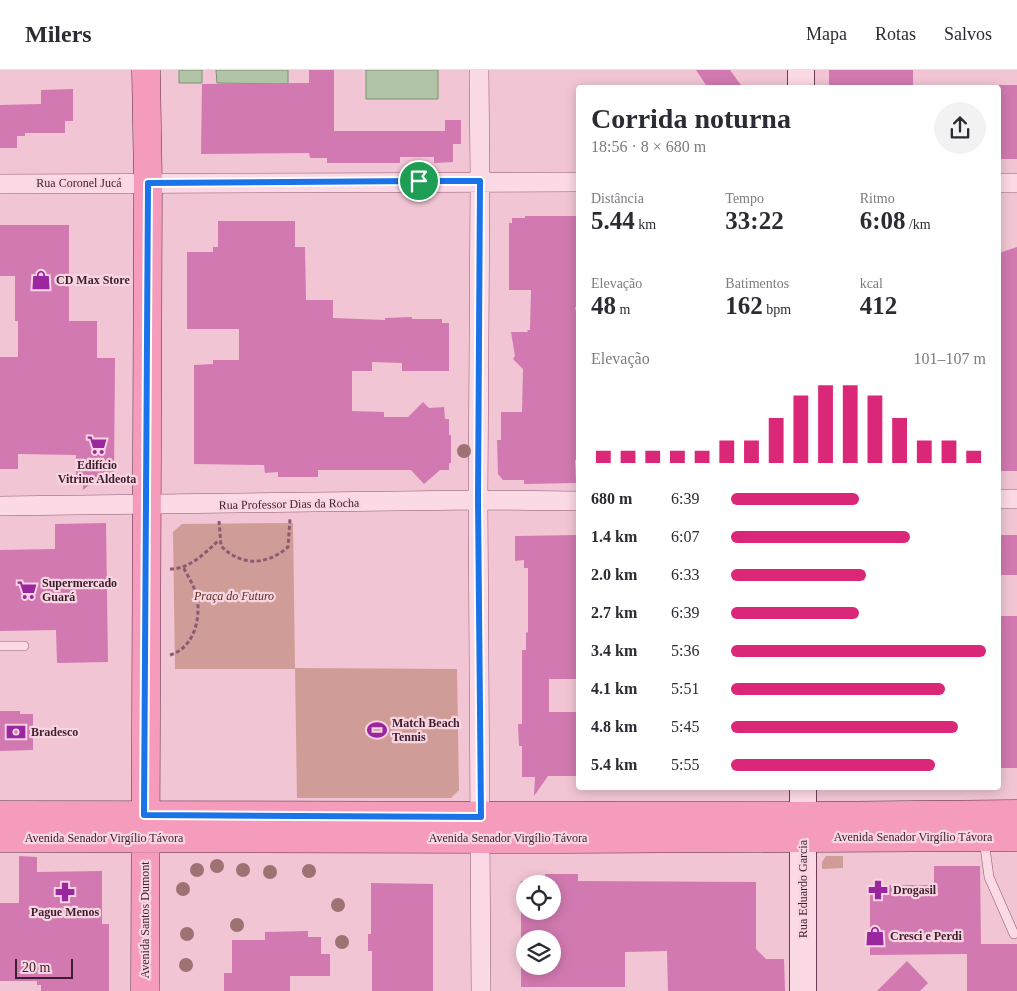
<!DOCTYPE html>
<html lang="pt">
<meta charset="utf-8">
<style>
:root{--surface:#fff;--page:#f2f2f3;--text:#2b2b33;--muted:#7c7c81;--line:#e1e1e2;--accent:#db2777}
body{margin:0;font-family:Georgia,serif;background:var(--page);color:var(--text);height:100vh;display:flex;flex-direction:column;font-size:19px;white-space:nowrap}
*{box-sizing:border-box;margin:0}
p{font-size:16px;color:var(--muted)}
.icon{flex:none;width:28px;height:28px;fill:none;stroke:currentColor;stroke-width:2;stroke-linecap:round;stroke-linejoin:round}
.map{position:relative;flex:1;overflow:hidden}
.sheet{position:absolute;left:576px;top:15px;width:425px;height:705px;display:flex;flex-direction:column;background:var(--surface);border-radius:5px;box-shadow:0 2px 12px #0003}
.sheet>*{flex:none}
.controls{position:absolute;left:516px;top:805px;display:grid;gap:10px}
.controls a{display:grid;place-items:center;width:45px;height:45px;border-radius:50%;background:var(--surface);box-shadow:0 2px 12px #0003;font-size:25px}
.scale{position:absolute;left:15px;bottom:12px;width:58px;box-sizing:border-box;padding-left:5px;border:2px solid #3c1e2f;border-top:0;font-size:14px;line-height:18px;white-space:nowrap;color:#3c1e2f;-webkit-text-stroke:4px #f8d5e1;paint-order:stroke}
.pin{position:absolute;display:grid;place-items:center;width:42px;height:42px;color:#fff;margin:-21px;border:2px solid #fff;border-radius:50%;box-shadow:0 1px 5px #0007}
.round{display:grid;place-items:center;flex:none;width:52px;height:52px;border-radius:26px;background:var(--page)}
.head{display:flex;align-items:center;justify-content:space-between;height:85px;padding:0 15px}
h1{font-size:28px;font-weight:700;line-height:38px}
.metrics{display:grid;grid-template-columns:repeat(3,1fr);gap:8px;height:85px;padding:5px 15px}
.metrics div{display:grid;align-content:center}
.metrics b{font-size:25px;font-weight:700}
.metrics small{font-size:14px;font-weight:400}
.metrics p{font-size:14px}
.chart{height:140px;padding:10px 15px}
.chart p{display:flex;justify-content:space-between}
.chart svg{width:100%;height:90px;margin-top:5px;stroke:var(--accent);stroke-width:6}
ul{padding:0 15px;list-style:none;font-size:16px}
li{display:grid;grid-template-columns:80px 60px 1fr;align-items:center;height:38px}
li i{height:12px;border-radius:6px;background:var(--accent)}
header{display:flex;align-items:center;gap:30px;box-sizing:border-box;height:70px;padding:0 25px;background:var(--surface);border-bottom:1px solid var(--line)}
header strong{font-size:24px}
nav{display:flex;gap:28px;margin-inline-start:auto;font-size:18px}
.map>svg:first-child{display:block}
.green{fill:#d09c98}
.water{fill:#b1c4a7;stroke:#78936d}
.building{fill:#d179b0;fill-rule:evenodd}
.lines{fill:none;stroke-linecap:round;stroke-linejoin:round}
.lane-casing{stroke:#8d5a74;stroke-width:10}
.street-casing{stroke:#8d5a74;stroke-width:20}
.secondary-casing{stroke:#6f3d58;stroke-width:28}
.primary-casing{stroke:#5b2e48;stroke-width:29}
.path{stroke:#8d5a74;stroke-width:3;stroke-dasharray:4 2.5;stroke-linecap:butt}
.lane{stroke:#fbd9e5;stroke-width:9}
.street{stroke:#fbd9e5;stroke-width:19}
.secondary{stroke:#fbd9e5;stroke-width:26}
.primary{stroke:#f59bbc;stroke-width:28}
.tree{fill:#9e7273}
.route-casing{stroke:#fff;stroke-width:10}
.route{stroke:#1a73e8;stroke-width:6}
.labels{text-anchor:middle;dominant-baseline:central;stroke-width:4.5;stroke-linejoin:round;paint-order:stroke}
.street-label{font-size:12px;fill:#3c1e2f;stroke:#f8d5e1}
.poi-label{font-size:12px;font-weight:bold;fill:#3c1e2f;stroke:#f8d5e1;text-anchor:start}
.park-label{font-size:12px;font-style:italic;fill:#5a2f24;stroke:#f8d5e1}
</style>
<header>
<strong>Milers</strong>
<nav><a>Mapa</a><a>Rotas</a><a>Salvos</a></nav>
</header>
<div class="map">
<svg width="1017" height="921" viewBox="0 0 1017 921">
<rect width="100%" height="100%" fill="#f1c5d4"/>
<path class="green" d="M293,453L295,598L457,599L459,720L451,728H297L295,599H175L173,462L182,454Z
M826,786H843V798L822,799V792Z"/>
<path class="water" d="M179,0H202V13H179Z
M216,0H288V14L217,13Z
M366,0H438V29H366Z"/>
<path class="building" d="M309,0H334V61H445V50H461V74H453V92L434,93V87H400V93H327V88H310L309,83L201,84L202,14L309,13Z
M696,0H730L743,18H708Z
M829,0H913V18H829Z
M999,15H1017V89H999Z
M73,19V51H65V63H25V66H17V78H0V35L41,34V20Z
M525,146H579V237H575L579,255V390H575L576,413L524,414V410H503L498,404L497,370H501V342H522L523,299L513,289L515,286L511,262H528L527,260H530L531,220H509V153H512V148H525Z
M218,151H295V177H305L306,230H333V248L385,250V248L412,247V249H442V253H449V301H402V293L372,292V301H352V341L384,342V347H408L423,332L429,338L444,337L445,349H449V365H451V393H449V400H440L424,414L411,400H318V407H278V402L265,403L264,395L194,394V295L213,294V290H239V259H187V182H213V177H218Z
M0,155H69V251H97V288H115L114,408H107V411L95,410L83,420V412H76V385L18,384V399H0V287H18V251H15V206H0Z
M1017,177V401H999V183Z
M106,453L108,592L57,593L56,560L0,561V480L55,479V454Z
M579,465V609H549V642H579V706H548L534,726L535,707H522V676H519L518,654H522V580H526V563L528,562V498H524V490L515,491V466Z
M999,465H1017V505H999Z
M999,546H1017V698H999Z
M0,641H20V644H33V680L0,681Z
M19,786L37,787V802L102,801V854H109V921H41V915H37V911H0V833H19Z
M934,796H980L981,874H1017V921H967V884L870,885V815H934Z
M545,804H578V811L756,812V879L766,889H784L785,921H668L667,881L625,882V917H521V811L545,812ZM525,814H552V841H525ZM525,869H552V896H525Z
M371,813L433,814V921H372V881H368V864H371Z
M308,861V867H321V884H330V906H290V921H224V903H232V870H265V862Z
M907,891L928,913L920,921H877Z"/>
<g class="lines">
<defs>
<path id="lane" d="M0,576H24
M984,770L989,807L1014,864"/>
<path id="street" d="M479,0L480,111L478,430L481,921
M999,113H1017
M0,114L579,112
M999,429H1017
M0,436L478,430L579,431"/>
<path id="secondary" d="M801,0V18
M803,718V921"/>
<path id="primary" d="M0,745L803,746L1017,744
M0,768L564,769L1017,767
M145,921L148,113L146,0"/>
</defs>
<use href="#lane" class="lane-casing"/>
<use href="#street" class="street-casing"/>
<use href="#secondary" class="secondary-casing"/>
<use href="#primary" class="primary-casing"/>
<path class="path" d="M219,451L221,476C241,496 266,496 288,477L290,449
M170,499C190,499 205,483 219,470
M170,585C194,578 201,549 197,526C194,516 188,506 183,497"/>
<use href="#lane" class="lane"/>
<use href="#street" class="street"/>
<use href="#secondary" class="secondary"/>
<use href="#primary" class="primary"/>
</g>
<g class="tree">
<circle cx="464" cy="381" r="7"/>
<circle cx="217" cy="796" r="7"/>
<circle cx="197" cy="800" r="7"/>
<circle cx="243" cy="800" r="7"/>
<circle cx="309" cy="801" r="7"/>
<circle cx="270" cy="802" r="7"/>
<circle cx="183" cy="819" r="7"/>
<circle cx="338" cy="835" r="7"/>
<circle cx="237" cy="855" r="7"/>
<circle cx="187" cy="864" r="7"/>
<circle cx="342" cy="872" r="7"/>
<circle cx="186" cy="895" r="7"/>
</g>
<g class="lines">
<defs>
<path id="route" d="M419,111H480L478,430L481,747L144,745L148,113Z"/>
</defs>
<use href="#route" class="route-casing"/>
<use href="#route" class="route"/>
</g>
<defs>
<symbol id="shop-bare" viewBox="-9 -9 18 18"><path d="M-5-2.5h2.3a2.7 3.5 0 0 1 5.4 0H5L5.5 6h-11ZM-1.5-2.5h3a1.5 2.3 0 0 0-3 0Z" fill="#9a26a0" stroke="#f8d5e1" stroke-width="2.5" paint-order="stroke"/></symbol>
<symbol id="supermarket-bare" viewBox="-9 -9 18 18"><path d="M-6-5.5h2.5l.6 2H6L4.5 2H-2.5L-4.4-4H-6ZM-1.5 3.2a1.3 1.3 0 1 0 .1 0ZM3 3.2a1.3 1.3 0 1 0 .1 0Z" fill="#9a26a0" stroke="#f8d5e1" stroke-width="2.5" paint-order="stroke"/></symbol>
<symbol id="stadium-bare" viewBox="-9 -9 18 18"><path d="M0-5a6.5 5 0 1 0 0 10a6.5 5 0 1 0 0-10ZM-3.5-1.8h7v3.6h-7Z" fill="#9a26a0" stroke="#f8d5e1" stroke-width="2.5" paint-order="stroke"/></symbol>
<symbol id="bank-bare" viewBox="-9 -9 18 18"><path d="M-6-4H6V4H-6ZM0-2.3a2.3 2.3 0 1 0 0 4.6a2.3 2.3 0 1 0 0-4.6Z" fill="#9a26a0" stroke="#f8d5e1" stroke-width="2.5" paint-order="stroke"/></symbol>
<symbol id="pharmacy-bare" viewBox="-9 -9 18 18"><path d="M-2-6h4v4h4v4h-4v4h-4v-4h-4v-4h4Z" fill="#9a26a0" stroke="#f8d5e1" stroke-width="2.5" paint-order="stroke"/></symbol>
</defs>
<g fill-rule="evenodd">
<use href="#shop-bare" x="27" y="196" width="28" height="28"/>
<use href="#supermarket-bare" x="83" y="361" width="28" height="28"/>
<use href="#supermarket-bare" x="13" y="506" width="28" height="28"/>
<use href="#stadium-bare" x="363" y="646" width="28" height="28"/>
<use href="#bank-bare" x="2" y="648" width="28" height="28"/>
<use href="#pharmacy-bare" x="864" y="806" width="28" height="28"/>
<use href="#pharmacy-bare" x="51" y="808" width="28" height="28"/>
<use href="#shop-bare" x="861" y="852" width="28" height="28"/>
</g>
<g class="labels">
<g class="street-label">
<text x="79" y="113">Rua Coronel Jucá</text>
<text transform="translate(289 434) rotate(-1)">Rua Professor Dias da Rocha</text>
<text x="913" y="767">Avenida Senador Virgílio Távora</text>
<text x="104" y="768">Avenida Senador Virgílio Távora</text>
<text x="508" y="768">Avenida Senador Virgílio Távora</text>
<text transform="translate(803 819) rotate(-90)">Rua Eduardo Garcia</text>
<text transform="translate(145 850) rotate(-90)">Avenida Santos Dumont</text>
</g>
<g class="poi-label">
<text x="56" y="210">CD Max Store</text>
<text x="97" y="395" text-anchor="middle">Edifício<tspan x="97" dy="14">Vitrine Aldeota</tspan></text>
<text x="42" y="513">Supermercado<tspan x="42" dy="14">Guará</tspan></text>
<text x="392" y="653">Match Beach<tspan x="392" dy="14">Tennis</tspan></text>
<text x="31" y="662">Bradesco</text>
<text x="893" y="820">Drogasil</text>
<text x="65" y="842" text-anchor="middle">Pague Menos</text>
<text x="890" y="866">Cresci e Perdi</text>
</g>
<g class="park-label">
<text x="234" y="526">Praça do Futuro</text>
</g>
</g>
</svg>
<div class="controls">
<a><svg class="icon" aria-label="locate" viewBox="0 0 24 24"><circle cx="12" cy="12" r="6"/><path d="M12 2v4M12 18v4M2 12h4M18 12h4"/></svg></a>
<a><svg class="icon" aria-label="layers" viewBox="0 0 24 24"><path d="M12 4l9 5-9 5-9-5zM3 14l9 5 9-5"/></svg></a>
</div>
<div class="scale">20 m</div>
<div class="pin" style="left:419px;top:111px;background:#1e9e55"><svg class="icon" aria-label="arrive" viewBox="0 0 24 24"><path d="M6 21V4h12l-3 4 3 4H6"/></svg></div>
<section class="sheet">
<div class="head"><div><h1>Corrida noturna</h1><p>18:56 · 8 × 680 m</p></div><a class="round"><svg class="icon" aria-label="share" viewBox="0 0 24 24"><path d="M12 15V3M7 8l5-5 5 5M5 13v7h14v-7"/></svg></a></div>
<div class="metrics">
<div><p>Distância</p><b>5.44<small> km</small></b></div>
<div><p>Tempo</p><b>33:22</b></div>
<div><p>Ritmo</p><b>6:08<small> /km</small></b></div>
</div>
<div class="metrics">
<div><p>Elevação</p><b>48<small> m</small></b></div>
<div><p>Batimentos</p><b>162<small> bpm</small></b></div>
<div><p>kcal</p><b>412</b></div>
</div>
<div class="chart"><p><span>Elevação</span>101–107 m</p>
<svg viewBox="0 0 160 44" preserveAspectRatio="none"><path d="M5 44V38M15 44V38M25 44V38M35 44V38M45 44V38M55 44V33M65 44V33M75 44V22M85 44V11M95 44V6M105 44V6M115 44V11M125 44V22M135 44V33M145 44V33M155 44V38"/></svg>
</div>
<ul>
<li><b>680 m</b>6:39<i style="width:50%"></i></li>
<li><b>1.4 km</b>6:07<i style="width:70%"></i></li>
<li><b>2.0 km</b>6:33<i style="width:53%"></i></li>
<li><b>2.7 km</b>6:39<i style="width:50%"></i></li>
<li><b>3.4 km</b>5:36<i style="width:100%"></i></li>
<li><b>4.1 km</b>5:51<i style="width:84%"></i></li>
<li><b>4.8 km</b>5:45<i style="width:89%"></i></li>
<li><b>5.4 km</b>5:55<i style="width:80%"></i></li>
</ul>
</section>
</div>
